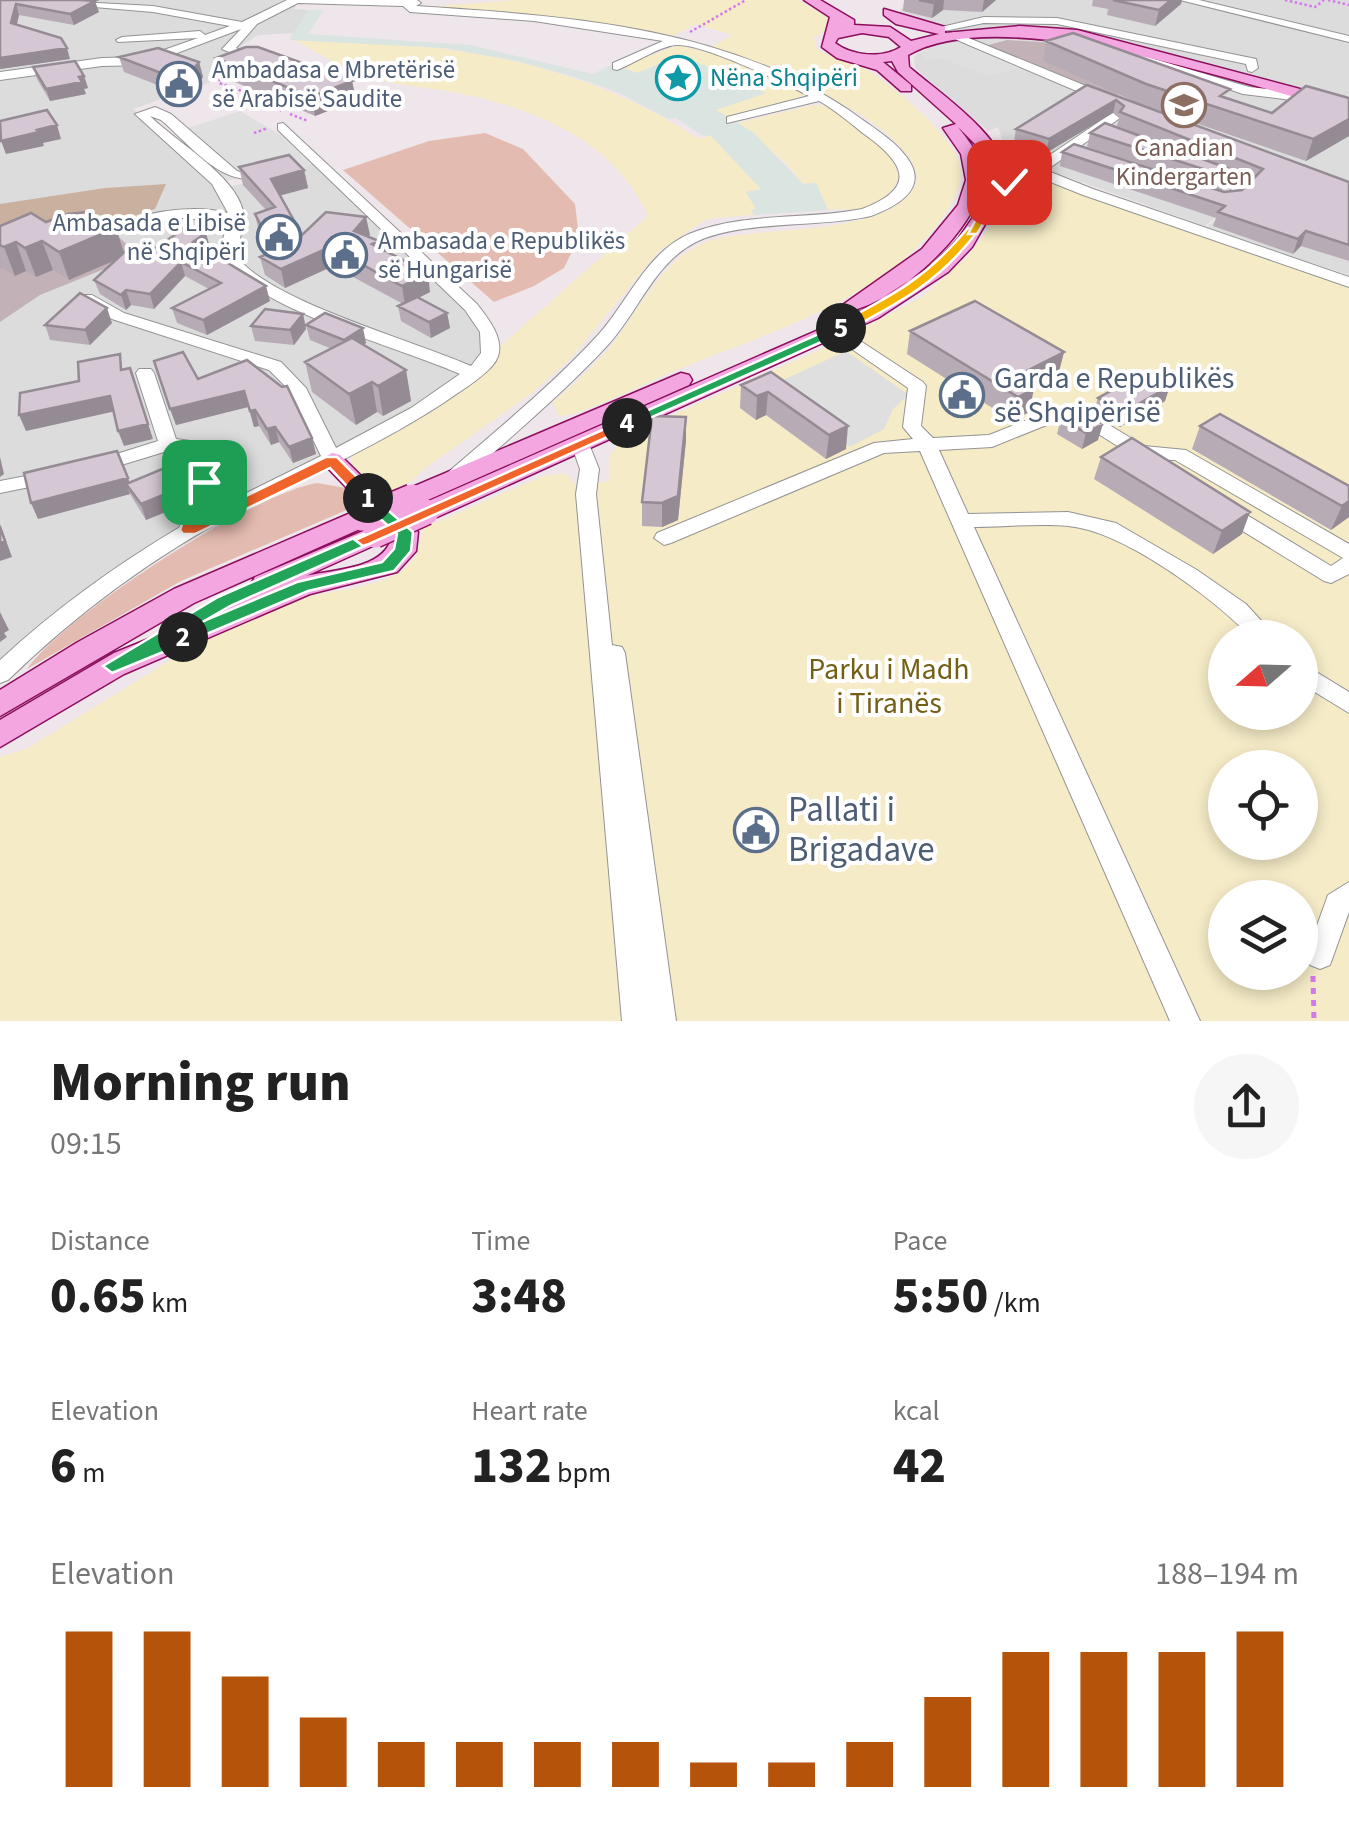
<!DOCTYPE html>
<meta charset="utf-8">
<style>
:root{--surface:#fff;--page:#f6f6f6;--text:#222;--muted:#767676;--accent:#b45309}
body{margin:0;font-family:"Source Sans 3",sans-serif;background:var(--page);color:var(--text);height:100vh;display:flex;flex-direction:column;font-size:38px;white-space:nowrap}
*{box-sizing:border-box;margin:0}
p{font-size:32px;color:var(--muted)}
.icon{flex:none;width:55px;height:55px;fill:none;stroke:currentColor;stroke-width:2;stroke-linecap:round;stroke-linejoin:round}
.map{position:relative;height:1021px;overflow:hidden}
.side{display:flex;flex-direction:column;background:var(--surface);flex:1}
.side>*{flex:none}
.needle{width:65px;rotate:250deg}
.buttons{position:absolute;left:1208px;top:620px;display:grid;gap:20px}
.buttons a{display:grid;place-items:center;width:110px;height:110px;border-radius:50%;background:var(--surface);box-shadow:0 5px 15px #0003;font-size:50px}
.pin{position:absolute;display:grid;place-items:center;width:85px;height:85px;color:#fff;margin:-42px;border-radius:20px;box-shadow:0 5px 15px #0006}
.km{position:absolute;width:50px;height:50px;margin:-25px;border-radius:50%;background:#222;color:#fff;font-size:28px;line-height:50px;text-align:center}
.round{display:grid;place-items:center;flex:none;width:105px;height:105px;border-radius:52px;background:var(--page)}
.summary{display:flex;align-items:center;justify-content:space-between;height:170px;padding:0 50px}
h1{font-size:55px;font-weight:800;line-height:75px}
.figures{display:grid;grid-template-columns:repeat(3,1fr);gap:15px;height:170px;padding:10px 50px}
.figures div{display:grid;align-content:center}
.figures b{font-size:50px;font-weight:800}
.figures small{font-size:28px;font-weight:400}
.figures p{font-size:28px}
.chart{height:280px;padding:20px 50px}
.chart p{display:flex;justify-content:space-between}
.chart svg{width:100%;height:180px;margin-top:10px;stroke:var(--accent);stroke-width:6}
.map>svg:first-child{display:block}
.residential{fill:#dcdcdd}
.construction{fill:#c2b2b7}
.grass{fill:#e4bbb0}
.forest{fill:#cab09e}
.park{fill:#f5ebc7;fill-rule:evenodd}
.parking{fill:#dfdfdf}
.plaza{fill:#dae4e1}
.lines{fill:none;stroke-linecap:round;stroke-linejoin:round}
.minor-casing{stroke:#939393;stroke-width:2}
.major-casing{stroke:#8c0e5d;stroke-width:3}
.path-far1{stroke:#d678ed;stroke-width:2.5;stroke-dasharray:2.5 2.5;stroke-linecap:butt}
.path{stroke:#d678ed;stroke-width:5;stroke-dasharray:6 6;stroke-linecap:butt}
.minor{fill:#fff;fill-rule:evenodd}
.major{fill:#f3a6df;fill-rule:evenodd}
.major-bridge-casing{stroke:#8c0e5d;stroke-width:28;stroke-linecap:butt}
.major-bridge{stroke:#f3a6df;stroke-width:25}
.wall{fill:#b7abb5}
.shaded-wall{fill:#958b94}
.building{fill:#d5c7d3;stroke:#958b94;stroke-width:2.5}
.split-1{fill:#f0652b;stroke:#fff;stroke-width:2.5}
.split-2{fill:#22a559;stroke:#fff;stroke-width:2.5}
.split-3{fill:#22a559;stroke:#fff;stroke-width:2.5}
.split-4{fill:#f0652b;stroke:#fff;stroke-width:2.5}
.split-5{fill:#22a559;stroke:#fff;stroke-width:2.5}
.split-6{fill:#f5b400;stroke:#fff;stroke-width:2.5}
.split-7{fill:#f5b400;stroke:#fff;stroke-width:2.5}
.labels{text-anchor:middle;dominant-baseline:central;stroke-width:8;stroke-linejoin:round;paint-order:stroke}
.far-service-label{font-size:25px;fill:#4e5e75;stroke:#fff;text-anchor:start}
.far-culture-label{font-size:25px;fill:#0d838f;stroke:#fff;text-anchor:start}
.far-education-label{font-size:25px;fill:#785e54;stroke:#fff}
.service-label{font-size:30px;fill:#4e5e75;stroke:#fff;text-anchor:start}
.park-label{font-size:30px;fill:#745f16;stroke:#fff}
.near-service-label{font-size:35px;fill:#4e5e75;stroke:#fff;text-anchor:start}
</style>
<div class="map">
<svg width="1349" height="1021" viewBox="0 0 1349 1021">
<rect width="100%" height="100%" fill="#efe6eb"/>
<path class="residential" d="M0,0H299L294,9L308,10L294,33L258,35L241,46L259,52L211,72V82L133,109L222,189L319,162L461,296L491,337L473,373L191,534L0,667Z
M905,0H1349V275L1206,228L1228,207L1205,226L1039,167L1002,139L998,127L988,131L915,68L914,57L918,53L953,39L935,23L899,14Z"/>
<path class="construction" d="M1007,40L1056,43L1133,87L1110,98L985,46Z
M104,224L139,255L40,295L0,322V238Z"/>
<path class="grass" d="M485,133L523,149L575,204L579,237L564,268L534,286L494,302L343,170L429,141Z
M317,483L346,488L363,503L181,581L27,669C67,614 251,494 317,483Z"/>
<path class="forest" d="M166,184L155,209L123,220L0,238V204L105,188Z"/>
<path class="park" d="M518,0H799L830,19L828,28L814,38L816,48C830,58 844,58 858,65C886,78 953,135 960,165C963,181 957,194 949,208C891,300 767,332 672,372C647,382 583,416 559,416L553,402C571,387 588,371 604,354C637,318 658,260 706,242C759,223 899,241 918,178C904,115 764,68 709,48L733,35L696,24L670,37L583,20L424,7Z
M294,40C436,40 576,58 697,138L711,136L762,190L757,209L752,210L754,215L707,219L659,251L570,359L532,393L424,469L412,481L376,498L349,467L354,452L498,348L648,216C616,142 537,109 462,94C432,87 399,87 370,77C344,68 319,54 294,40Z
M678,45C719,55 774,69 804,96L727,118L715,109L724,106L652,68L637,73L622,67Z
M812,105H824C846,119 916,159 893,189C886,198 871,208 859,209C850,210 839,209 828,210L816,183L803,184L787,164L737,123Z
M1041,179L1349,288V1021H0V757L28,748L200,642C233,632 260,612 292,601C334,586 424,593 421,529L543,476L565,473L576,485L610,481V455L623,437L835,343L922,297L969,255L1022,184ZM1225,638H1300V712H1225ZM1225,768H1300V842H1225ZM1225,898H1300V972H1225Z"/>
<path class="parking" d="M954,39L1021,67L989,76L939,58L927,61L918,53Z
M240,111L282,136L311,164L245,183L238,178L225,181L173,133Z
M846,351L909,395L893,409L884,429L850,447L768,387Z"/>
<path class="plaza" d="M308,10H324L308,34L470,45L593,74L613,64L637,73L681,55L766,93L716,110L754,133L803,184L816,183L828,210L754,215L751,210L756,209L746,192L761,189L711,136L701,135L676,118L668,119L619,93L578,78L517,61L444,48L289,40Z"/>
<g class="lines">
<defs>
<path id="minor" d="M42,0L153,6L242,22L287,0H417L421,3L416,6C568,16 733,26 860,118C878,131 900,144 911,164C926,192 892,208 871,216C819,228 741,220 696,242C654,263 638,313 607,346C561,395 510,438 460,482H446L443,478L446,474C498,429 552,385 598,335C628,302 646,253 689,234C742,212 806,220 862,209C918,188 905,163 864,134C849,122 835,110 819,101L727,123V117L809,96C784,83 702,43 676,45C660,46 633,64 617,70L613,69V63L663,41L534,21L410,12L403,6L298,3L257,24L236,48L261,58L263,60L257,64L222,49L241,29L145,65L102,66L0,80V72L102,58L144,57L198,38L118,42L116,40L122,37L200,31L205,35L230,26L153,12L47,3Z
M1180,0H1199L1349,36V42Z
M984,17L1057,18L1256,59L1258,68L1252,72L1248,71L1246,64L1057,24L984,23L939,32L933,29Z
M954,32L1108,95L1110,98L1100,101L950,37L948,35Z
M1134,53L1249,87L1285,91L1349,110V118L1284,99L1243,94L1134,57Z
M1124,105L1134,108L1051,167H1041V161Z
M155,107L171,114L237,171L243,173L264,167L271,171C229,198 192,146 161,120L150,116C176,142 235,175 243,211C246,227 236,242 238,258C273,302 415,341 471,366L481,353L480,332L465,310L278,130V124L283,123L477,304C489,320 510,344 493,365C481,379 460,391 445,402C378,446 307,476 236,513C152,557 76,614 8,680L0,683V660C55,609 116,565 180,527L194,482L193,454L164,452L95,473L85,467L88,463L158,441L136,373L139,369H151L154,373L176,439L197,442L211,451L213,482L206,513L321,456L289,390L269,370L112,319L80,301V295H92L124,313L281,362L306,388L336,448L411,408L460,374C404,349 252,308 223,258L222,243L228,221L182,218L87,237V231C132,218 181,201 228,213L212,184L135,114Z
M988,151H998L1093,189L1349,277V287L1083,195L988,157Z
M1204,161H1214L1255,182L1235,201H1212V195L1226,194L1239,183L1204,167Z
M836,325L923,382L926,386L921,426L933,438L989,435L1055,409H1083L1144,446L1186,450L1349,544V574L1331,583L1324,581L1218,516L1215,511L1218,506H1232L1331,566L1343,558L1175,460L1138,459L1073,418H1064L992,447L939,450L968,514L1068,512L1116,523L1197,570L1246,604L1277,638H1252C1213,598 1124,531 1068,526C1038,523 1005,527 974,527L1200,1021H1170L920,451L884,453L671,543L664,545L654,538L657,533L874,443L913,439L903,427L908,388L830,334V326Z
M580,438L589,444L599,469L596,494L612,645L622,647L625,653L676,1021H622L576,494L580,469L571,444Z
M52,471L59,473L62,477L59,481L0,493V481Z
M1300,662L1349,692V713L1300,683Z
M1349,882V912L1330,965L1320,969L1310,965L1306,956L1328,895Z"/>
<path id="major" d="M804,0H820L854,20V25L890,27L911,41L939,34L896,24L884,15V9L945,27V33L1020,26L1077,30L1349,102V112C1243,85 1004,0 908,55L909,67C938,92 1010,140 1006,179L1034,167L1043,172L1002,195L972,247L948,272L878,318L435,518H417L413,512L417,506L864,310L934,264L958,239L982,204L990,174L987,156L958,127C971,144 985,160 982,182C976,231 900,298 854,310L844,304L922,249L958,205L966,180L961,154L943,128L956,124L898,72L892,61L883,62L911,85V91H901L877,70L837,58L822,47L830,17ZM862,33L889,37L901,47C882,59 852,56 835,43L838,38Z
M681,373L689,375L692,380L689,385L421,503H403L400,497L403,491Z
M332,453L340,455L418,532L416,551L397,572L310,594L124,674L0,747V720L114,653L262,593L251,584L255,577L375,526L384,529L388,535L384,541L306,576C336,569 388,569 392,534L372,514L371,524L194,603L0,716V690L78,642L174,589L353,512H370L320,460Z"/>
</defs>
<use href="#minor" class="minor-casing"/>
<use href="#major" class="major-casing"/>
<path class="path-far1" d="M1285,0L1315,7L1324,0
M1328,0L1349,5
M690,32L746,0
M221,74L219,83L262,98L253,101
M232,102L253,101L281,111
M290,114L308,121
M254,133L268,128"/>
<path class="path" d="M1313,976L1314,1021"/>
<use href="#minor" class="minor"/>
<use href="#major" class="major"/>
<defs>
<path id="major-bridge" d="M362,518L412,497
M375,535L426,512"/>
</defs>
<use href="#major-bridge" class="major-bridge-casing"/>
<use href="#major-bridge" class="major-bridge"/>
</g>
<path class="wall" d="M0,0L99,12L74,25L19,15L17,25L70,59L0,69Z
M904,0H996L982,12L943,10L932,18L903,11Z
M1093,0H1182L1181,4L1155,26L1107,15L1108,9L1092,6Z
M1046,41L1272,113L1349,98V136L1306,161L1140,104L1043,61Z
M119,57L199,62L203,77L193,88L178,93L124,72Z
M216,58L352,81L356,100L315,116L221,76Z
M33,67L84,76L88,88L84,89L86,94L50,101L37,79Z
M1087,85L1349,182V261L1301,246L1293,254L1213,226L1216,218L1060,166L1062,152L1224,192L1242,190L1252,180L1235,173L1231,184L1221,190L1087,147L1090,133L1167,146L1117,126L1119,118L1113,113L1046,153L1014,142L1016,129Z
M239,167L304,170L308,188L280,195L302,235H370L368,236L379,241L381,249L430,292L419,297L447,313L450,328L431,338L401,321L398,306L403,304L333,266L285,288L265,275L260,257L270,253L259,232L255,214L266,210L243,185Z
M46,222L116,228L124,252L145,255L210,247L206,250L270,301L207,335L177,323L172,308L209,289L185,276L154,309L131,305L126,310L100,294L94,280L115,260L69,280L53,270L36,277L26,271L15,276L3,268L0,269V226Z
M303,314L306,329L294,345L255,341L251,326Z
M112,323L90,345L50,340L45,325Z
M306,325L366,343L363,345L406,370L411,401L383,416L377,412L356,425L312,392L305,362L332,349L310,340Z
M910,331L1064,352L1058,375L1033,388L1029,412L1013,421L907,354Z
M154,361L198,379L312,438L316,454L293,463L279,442L271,445L259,426L254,427L248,407L176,425Z
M771,372L846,449L826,459L766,415L756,420L740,408L741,385Z
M1098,398L1165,401L1120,427L1093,413Z
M686,417V440L678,520L662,527L642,526V502Z
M1061,418L1098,440L1082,449L1057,434Z
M1200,426L1349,486V517L1331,530L1192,449Z
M1101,457L1242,534L1213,554L1094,479Z
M130,483L185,499L183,505L146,520L130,494L38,519Z"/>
<path class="shaded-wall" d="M939,0H944L943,10L932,18L934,3Z
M984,0H996L982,12Z
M1171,0H1182L1181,4L1155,26L1159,10Z
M95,1L99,12L74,25L70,14Z
M16,4L19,15L14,34L11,23Z
M67,48L70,59L0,69V58Z
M199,62L203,77L193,88L178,93L174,78Z
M84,76L88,88L84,89L86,94L50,101L46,89Z
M352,81L356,100L315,116L311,97Z
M1116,100L1113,113L1046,153L1049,139Z
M1349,119V136L1306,161L1313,139Z
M57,125L61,139L43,143L44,146L6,154L1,141Z
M304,170L308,188L275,197L271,179Z
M1235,171L1231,184L1221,190L1225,176Z
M366,217L370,235L357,249L354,231Z
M116,228L125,256L69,280L59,252Z
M1306,231L1301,246L1293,254L1298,239Z
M206,233L210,247L197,257L193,242Z
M42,241L53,270L36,277L25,248Z
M16,242L26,271L15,276L4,247Z
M330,247L333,266L285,288L281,269Z
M181,262L185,276L154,309L150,294Z
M428,273L430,292L405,305L402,286Z
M266,286L270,301L207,335L203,320Z
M126,290L131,305L126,310L121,295Z
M107,308L112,323L90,345L85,330Z
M447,313L450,328L431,338L429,322Z
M303,314L306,329L294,345L290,330Z
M363,328L366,343L347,355L344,340Z
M1064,352L1058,375L1017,397L1015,377Z
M406,370L411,401L383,416L378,386Z
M372,382L377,412L356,425L349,394Z
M135,383L153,439L124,446L118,431Z
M1170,386L1165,401L1120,427L1124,412Z
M1034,389L1029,412L1013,421L1018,397Z
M244,391L248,407L176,425L170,409Z
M768,392L766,415L756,420L757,396Z
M110,396L116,411L26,431L19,415Z
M255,410L259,426L254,427L250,411Z
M686,417V440L678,520L662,527V503Z
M1103,424L1098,440L1082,449L1086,433Z
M848,426L846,449L826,459L829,435Z
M275,427L279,442L271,445L267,429Z
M312,438L316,454L293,463L289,447Z
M0,457L4,474L0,477Z
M128,478L134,494L126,484L130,494L38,519L31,503Z
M179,483L185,499L183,505L146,520L141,504Z
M1349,501V517L1331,530L1342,506Z
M1250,512L1242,534L1213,554L1222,531Z
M0,524L12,557L0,561Z
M0,612L9,630L4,633L7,637L0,642Z"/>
<path class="building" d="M0,0H82L95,1L70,14L16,4L11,23L61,38L67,48L0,58Z
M919,0H939L934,3Z
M1113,0H1171L1159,10Z
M1073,33L1230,89L1220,96L1272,113L1306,86L1349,98V119L1313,139L1146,84L1046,41Z
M246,47H258L352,81L311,97L216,58Z
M158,48L199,62L190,73L174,78L119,57Z
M75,61L84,76L79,77L82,82L46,89L33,67Z
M1087,85L1349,182V245L1306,231L1298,239L1218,212L1225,206L1062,152L1074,144L1224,192L1242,190L1263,169L1120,112L1124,106L1116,100L1049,139L1016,129Z
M47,110L57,125L37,130L39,132L1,141L0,121Z
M1105,123L1235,171L1225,176L1090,133Z
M289,155L304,170L271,179L302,235L326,212L366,217L354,231L379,241L372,244L428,273L402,286L330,247L281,269L260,257L274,251L255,214L275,207L239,167Z
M87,212L116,228L59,252L42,241L25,248L16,242L4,247L0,245V226L31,213L46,222L68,214Z
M185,228L206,233L193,242L266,286L203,320L172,308L221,283L181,262L150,294L126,290L121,295L94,280L130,247L145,255Z
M80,293L107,308L85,330L45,325Z
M417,297L447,313L429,322L398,306Z
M975,301L1064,352L1015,377L1034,389L1018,397L910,331Z
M265,309L303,314L290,330L251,326Z
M325,313L363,328L344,340L306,325Z
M352,338L406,370L378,386L372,382L349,394L305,362Z
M183,352L198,379L247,360L282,387L287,386L312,438L289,447L275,427L267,429L255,410L250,411L244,391L170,409L154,361Z
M120,354L121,370L130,368L148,424L118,431L110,396L19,415L20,393L79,381L78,362Z
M771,372L848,426L829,435L768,392L757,396L741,385Z
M1145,372L1170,386L1124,412L1098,398Z
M1076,410L1103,424L1086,433L1061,418Z
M1220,414L1349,486V501L1342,506L1200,426Z
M652,416L686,417L678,496L662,503L642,502Z
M1132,438L1250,512L1222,531L1101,457Z
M117,451L128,478L31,503L24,473Z
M167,467L179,483L178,489L141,504L126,484Z
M0,527L5,541L0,543Z"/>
<path class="split-1" d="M326,457H337L374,494V502H362L330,468L195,534H183L180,530L198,478L212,482L201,518Z"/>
<path class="split-2" d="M368,493L413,532L411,551L394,571L308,591L190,641H177V632L297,582L382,562L394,549L397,534L362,502L360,498Z"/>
<path class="split-3" d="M363,534L369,536V544L230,606L187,631L193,637L190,641L112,673L103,666L218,597Z"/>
<path class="split-4" d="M627,419L634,423L632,426L369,544L363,546L355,540Z"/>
<path class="split-5" d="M841,324L846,325V331L632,426L619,423Z"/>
<path class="split-6" d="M968,228L978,231C939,282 901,302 846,331H836V325C894,295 925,279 968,228Z"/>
<path class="split-7" d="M1005,180L1015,182L1001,193L977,234H968L993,188Z"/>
<defs>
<symbol id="sight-ring" viewBox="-11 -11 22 22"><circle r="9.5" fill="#fff" stroke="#0f9aa8" stroke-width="1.5"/><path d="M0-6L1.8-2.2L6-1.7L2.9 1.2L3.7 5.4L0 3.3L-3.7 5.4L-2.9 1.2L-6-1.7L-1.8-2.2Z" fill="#0f9aa8"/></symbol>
<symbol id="civic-ring" viewBox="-11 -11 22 22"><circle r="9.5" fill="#fff" stroke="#5c6f8a" stroke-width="1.5"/><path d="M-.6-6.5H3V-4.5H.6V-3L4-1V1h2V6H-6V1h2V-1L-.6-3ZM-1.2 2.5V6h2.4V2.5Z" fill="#5c6f8a"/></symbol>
<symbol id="school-ring" viewBox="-11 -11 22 22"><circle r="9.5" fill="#fff" stroke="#8d6e63" stroke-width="1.5"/><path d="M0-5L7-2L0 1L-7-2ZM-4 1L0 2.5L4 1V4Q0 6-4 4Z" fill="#8d6e63"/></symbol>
</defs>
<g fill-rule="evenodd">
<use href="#sight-ring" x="653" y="53" width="50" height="50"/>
<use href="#civic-ring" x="154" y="59" width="50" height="50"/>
<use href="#school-ring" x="1159" y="80" width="50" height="50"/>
<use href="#civic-ring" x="254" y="212" width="50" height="50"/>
<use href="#civic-ring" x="320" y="230" width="50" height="50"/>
<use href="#civic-ring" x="937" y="370" width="50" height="50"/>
<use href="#civic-ring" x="731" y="805" width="50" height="50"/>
</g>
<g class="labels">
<g class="far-service-label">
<text x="212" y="70">Ambadasa e Mbretërisë<tspan x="212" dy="29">së Arabisë Saudite</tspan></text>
<text x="246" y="223" text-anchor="end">Ambasada e Libisë<tspan x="246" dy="29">në Shqipëri</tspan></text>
<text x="378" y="241">Ambasada e Republikës<tspan x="378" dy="29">së Hungarisë</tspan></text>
</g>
<g class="far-culture-label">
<text x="710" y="78">Nëna Shqipëri</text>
</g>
<g class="far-education-label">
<text x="1184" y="148">Canadian<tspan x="1184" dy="29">Kindergarten</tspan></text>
</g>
<g class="service-label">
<text x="994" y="378">Garda e Republikës<tspan x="994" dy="34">së Shqipërisë</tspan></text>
</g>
<g class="park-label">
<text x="889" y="669">Parku i Madh<tspan x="889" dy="34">i Tiranës</tspan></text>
</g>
<g class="near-service-label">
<text x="788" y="810">Pallati i<tspan x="788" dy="40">Brigadave</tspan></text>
</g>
</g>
</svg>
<div class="buttons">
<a><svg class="needle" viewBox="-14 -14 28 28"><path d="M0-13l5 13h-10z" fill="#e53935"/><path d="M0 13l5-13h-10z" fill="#767676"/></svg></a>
<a><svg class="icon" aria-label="locate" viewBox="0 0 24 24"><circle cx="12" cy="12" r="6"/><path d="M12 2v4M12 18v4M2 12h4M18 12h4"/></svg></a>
<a><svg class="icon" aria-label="layers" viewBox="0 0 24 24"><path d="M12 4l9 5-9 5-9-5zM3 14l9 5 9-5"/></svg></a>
</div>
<div class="pin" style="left:204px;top:482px;background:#1e9e55"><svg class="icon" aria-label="arrive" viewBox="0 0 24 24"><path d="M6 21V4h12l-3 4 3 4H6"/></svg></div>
<div class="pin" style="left:1009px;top:182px;background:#d93025"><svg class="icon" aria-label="check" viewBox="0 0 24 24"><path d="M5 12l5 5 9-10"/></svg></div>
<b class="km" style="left:368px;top:498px">1</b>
<b class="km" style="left:183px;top:637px">2</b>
<b class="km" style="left:627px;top:423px">4</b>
<b class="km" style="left:841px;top:328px">5</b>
</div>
<section class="side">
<div class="summary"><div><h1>Morning run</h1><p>09:15</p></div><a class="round"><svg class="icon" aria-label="share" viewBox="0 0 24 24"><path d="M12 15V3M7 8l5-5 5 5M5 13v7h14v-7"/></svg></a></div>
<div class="figures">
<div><p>Distance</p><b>0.65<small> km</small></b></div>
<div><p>Time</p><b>3:48</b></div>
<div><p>Pace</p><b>5:50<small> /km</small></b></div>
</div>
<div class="figures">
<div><p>Elevation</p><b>6<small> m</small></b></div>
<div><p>Heart rate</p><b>132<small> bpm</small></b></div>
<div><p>kcal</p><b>42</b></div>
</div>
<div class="chart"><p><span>Elevation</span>188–194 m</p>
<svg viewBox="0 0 160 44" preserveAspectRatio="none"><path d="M5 44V6M15 44V6M25 44V17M35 44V27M45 44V33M55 44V33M65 44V33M75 44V33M85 44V38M95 44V38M105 44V33M115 44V22M125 44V11M135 44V11M145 44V11M155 44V6"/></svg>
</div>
</section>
